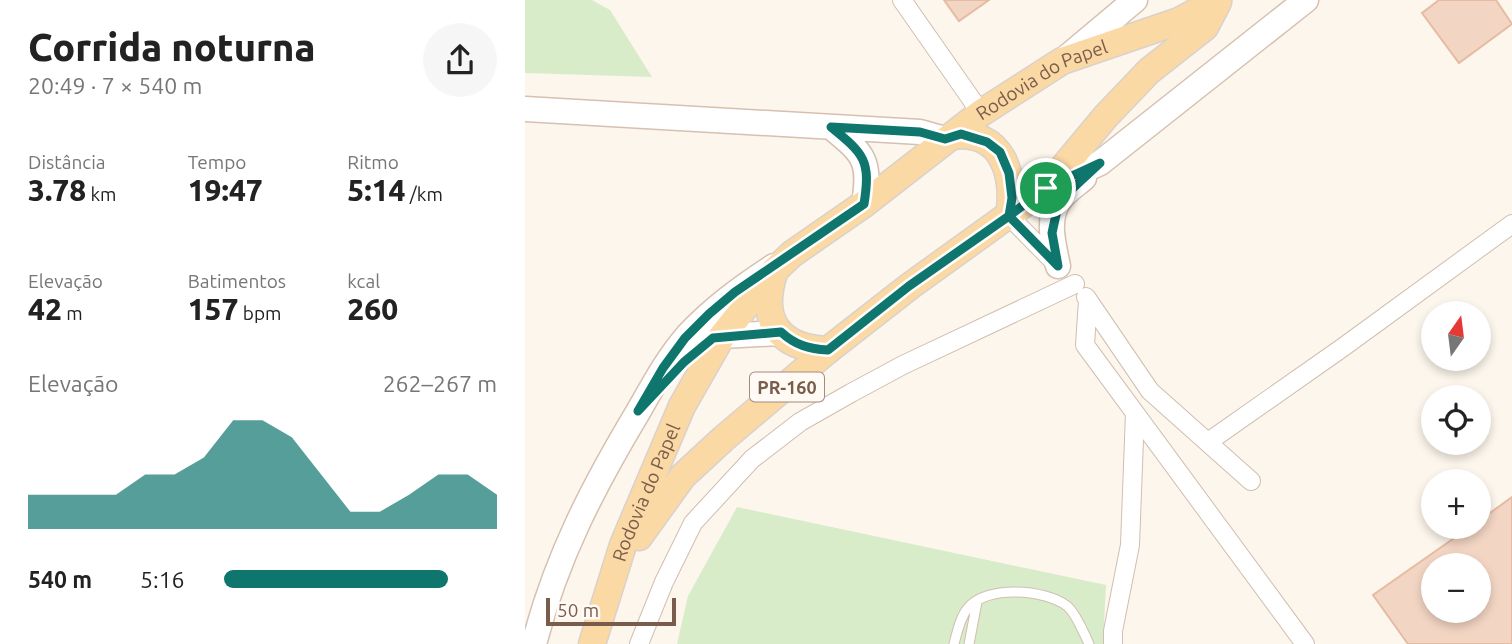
<!DOCTYPE html>
<html lang="pt">
<meta charset="utf-8">
<style>
:root{--surface:#fff;--page:#f6f6f6;--text:#222;--muted:#767676;--accent:#0f766e}
body{margin:0;font-family:Ubuntu,sans-serif;background:var(--page);color:var(--text);height:100vh;display:flex;flex-direction:column;font-size:26px;white-space:nowrap}
*{box-sizing:border-box;margin:0}
p{font-size:23px;color:var(--muted)}
.icon{flex:none;width:38px;height:38px;fill:none;stroke:currentColor;stroke-width:2;stroke-linecap:round;stroke-linejoin:round}
.map{position:relative;flex:1;overflow:hidden}
.drawer{display:flex;flex-direction:column;background:var(--surface);width:525px}
.drawer>*{flex:none}
.needle{width:46px;rotate:14deg}
.controls{position:absolute;left:896px;top:301px;display:grid;gap:14px}
.controls a{display:grid;place-items:center;width:70px;height:70px;border-radius:50%;background:var(--surface);box-shadow:0 4px 10px #0003;font-size:35px}
.scale{position:absolute;left:21px;bottom:18px;width:130px;box-sizing:border-box;padding-left:7px;border:4px solid #7a5c4d;border-top:0;font-size:19px;line-height:24px;white-space:nowrap;color:#7a5c4d;-webkit-text-stroke:5px #fffaf3;paint-order:stroke}
.pin{position:absolute;display:grid;place-items:center;width:60px;height:60px;color:#fff;margin:-30px;border:4px solid #fff;border-radius:50%;box-shadow:0 2px 7px #0007}
.round{display:grid;place-items:center;flex:none;width:74px;height:74px;border-radius:37px;background:var(--page)}
.headline{display:flex;align-items:center;justify-content:space-between;height:119px;padding:0 28px}
h1{font-size:38px;font-weight:800;line-height:52px}
.metrics{display:grid;grid-template-columns:repeat(3,1fr);gap:10px;height:119px;padding:7px 28px}
.metrics div{display:grid;align-content:center}
.metrics b{font-size:30px;font-weight:800}
.metrics small{font-size:19px;font-weight:400}
.metrics p{font-size:19px}
.chart{height:196px;padding:14px 28px}
.chart p{display:flex;justify-content:space-between}
.chart svg{width:100%;height:126px;margin-top:7px;fill:var(--accent);opacity:.7}
ul{padding:0 28px;list-style:none;font-size:23px}
li{display:grid;grid-template-columns:112px 84px 1fr;align-items:center;height:52px}
li i{height:18px;border-radius:9px;background:var(--accent)}
main{display:flex;flex:1;min-height:0}
.map>svg:first-child{display:block}
.green{fill:#d8ecc9}
.building{fill:#f3d5c3;stroke:#e6bba3;stroke-width:2;fill-rule:evenodd}
.lines{fill:none;stroke-linecap:round;stroke-linejoin:round}
.lane-casing{stroke:#d1beb0;stroke-width:11}
.street-casing{stroke:#d1beb0;stroke-width:20}
.secondary-casing{stroke:#d6c0b0;stroke-width:27}
.primary-casing{stroke:#dad1cd;stroke-width:29}
.lane{stroke:#fff;stroke-width:9}
.street{stroke:#fff;stroke-width:18}
.secondary{stroke:#fff;stroke-width:24}
.primary{stroke:#fbd9a5;stroke-width:26}
.route-casing{stroke:#fff;stroke-width:14}
.route{stroke:#0f766e;stroke-width:9}
.labels{text-anchor:middle;dominant-baseline:central;stroke-width:7;stroke-linejoin:round;paint-order:stroke}
.shield{fill:#fffaf3;stroke:#a28b7f;stroke-width:2}
.shield-label{font-size:18px;font-weight:bold;fill:#7a5c4d}
.street-label{font-size:19px;fill:#7a5c4d;stroke:#fffaf3}
</style>
<main>
<section class="drawer">
<div class="headline"><div><h1>Corrida noturna</h1><p>20:49 · 7 × 540 m</p></div><a class="round"><svg class="icon" aria-label="share" viewBox="0 0 24 24"><path d="M12 15V3M7 8l5-5 5 5M5 13v7h14v-7"/></svg></a></div>
<div class="metrics">
<div><p>Distância</p><b>3.78<small> km</small></b></div>
<div><p>Tempo</p><b>19:47</b></div>
<div><p>Ritmo</p><b>5:14<small> /km</small></b></div>
</div>
<div class="metrics">
<div><p>Elevação</p><b>42<small> m</small></b></div>
<div><p>Batimentos</p><b>157<small> bpm</small></b></div>
<div><p>kcal</p><b>260</b></div>
</div>
<div class="chart"><p><span>Elevação</span>262–267 m</p>
<svg viewBox="0 0 160 44" preserveAspectRatio="none"><path d="M0 44V32L10 32L20 32L30 32L40 25L50 25L60 19L70 6L80 6L90 12L100 25L110 38L120 38L130 32L140 25L150 25L160 32V44z"/></svg>
</div>
<ul>
<li><b>540 m</b>5:16<i style="width:82%"></i></li>
</ul>
</section>
<div class="map">
<svg width="987" height="644" viewBox="0 0 987 644">
<rect width="100%" height="100%" fill="#fdf6ec"/>
<path class="green" d="M0,0H67L85,10L127,77L0,73Z
M212,507L581,585L578,644H152L163,596Z"/>
<path class="building" d="M419,0H464L434,21Z
M914,0H971L987,24L934,63L897,13Z
M987,497V644H883L848,595L945,527H954V521ZM908,565H954V611H908Z"/>
<g class="lines">
<defs>
<path id="lane" d="M429,644C432,633 435,617 443,608C461,585 520,589 542,606C549,611 560,635 564,644
M444,644L452,602"/>
<path id="street" d="M377,0L456,113
M484,216L533,266
M561,297L625,391L726,481
M563,300L560,345L780,644
M683,442L817,348L987,224
M114,644L139,582L168,523L227,459L275,422L326,393L378,365L550,284
M588,644V631L605,545L610,413"/>
<path id="secondary" d="M541,58L610,0
M0,109L395,132L420,139
M306,127C339,154 346,160 339,204
M521,188L575,163L781,0
M533,266C529,246 521,220 534,201C540,192 551,185 559,178
M183,341L197,336L255,333
M9,644C31,558 68,487 113,412C128,386 142,359 162,336C188,308 217,287 249,266"/>
<g id="primary">
<path d="M428,136C478,129 491,177 484,216"/>
<path d="M249,273C234,320 253,348 303,350"/>
<path d="M114,537L158,476L198,439L303,350L385,286L521,188L581,116L624,71L680,27L693,2"/>
<path id="s1" d="M67,644L98,545L157,406L197,336L249,271L267,254L339,204L456,113L537,61L654,21L693,0"/>
</g>
</defs>
<use href="#lane" class="lane-casing"/>
<use href="#street" class="street-casing"/>
<use href="#secondary" class="secondary-casing"/>
<use href="#primary" class="primary-casing"/>
<use href="#lane" class="lane"/>
<use href="#street" class="street"/>
<use href="#secondary" class="secondary"/>
<use href="#primary" class="primary"/>
</g>
<g class="lines">
<defs>
<path id="route" d="M521,188L484,216L487,198L484,173L475,152L462,142L436,134L420,139L395,132L306,127C339,154 346,160 339,204L210,292L184,314L160,338L138,368L113,411L159,362L188,338L256,332C270,345 284,349 303,350L384,286L484,216L533,266L527,233L534,201L575,163L521,188"/>
</defs>
<use href="#route" class="route-casing"/>
<use href="#route" class="route"/>
</g>
<g class="labels">
<rect class="shield" x="225" y="372.5" width="74" height="29" rx="5"/>
<g class="shield-label">
<text x="262" y="387">PR-160</text>
</g>
<g class="street-label">
<text stroke="none"><textPath href="#s1" startOffset="749">Rodovia do Papel</textPath></text>
<text stroke="none"><textPath href="#s1" startOffset="161">Rodovia do Papel</textPath></text>
</g>
</g>
</svg>
<div class="controls">
<a><svg class="needle" viewBox="-14 -14 28 28"><path d="M0-13l5 13h-10z" fill="#e53935"/><path d="M0 13l5-13h-10z" fill="#767676"/></svg></a>
<a><svg class="icon" aria-label="locate" viewBox="0 0 24 24"><circle cx="12" cy="12" r="6"/><path d="M12 2v4M12 18v4M2 12h4M18 12h4"/></svg></a>
<a>+</a>
<a>−</a>
</div>
<div class="scale">50 m</div>
<div class="pin" style="left:521px;top:188px;background:#1e9e55"><svg class="icon" aria-label="arrive" viewBox="0 0 24 24"><path d="M6 21V4h12l-3 4 3 4H6"/></svg></div>
</div>
</main>
